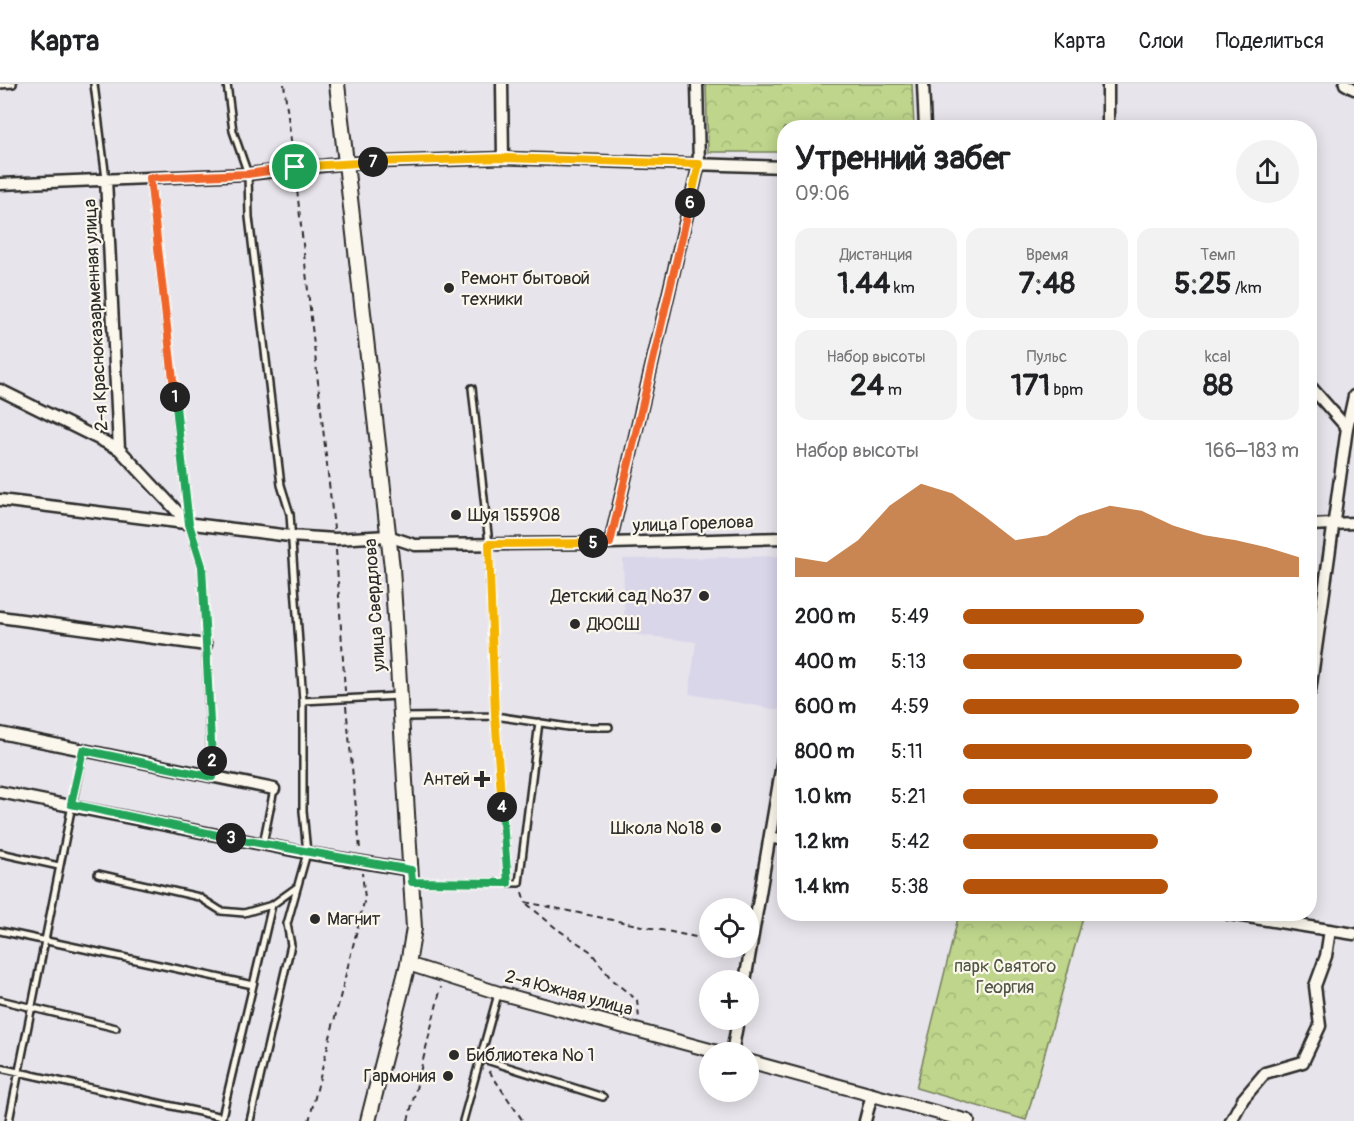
<!DOCTYPE html>
<html lang="ru">
<meta charset="utf-8">
<style>
:root{--surface:#fff;--page:#f2f2f2;--text:#202124;--muted:#757577;--line:#e0e0e0;--accent:#b45309}
body{margin:0;font-family:Pangolin,sans-serif;background:var(--page);color:var(--text);height:100vh;display:flex;flex-direction:column;font-size:22px;white-space:nowrap}
*{box-sizing:border-box;margin:0}
p{font-size:20px;color:var(--muted)}
.icon{flex:none;width:33px;height:33px;fill:none;stroke:currentColor;stroke-width:2;stroke-linecap:round;stroke-linejoin:round}
.map{position:relative;flex:1;overflow:hidden}
.sheet{position:absolute;left:777px;top:36px;width:540px;height:801px;display:flex;flex-direction:column;background:var(--surface);border-radius:24px;box-shadow:0 3px 15px #0003}
.sheet>*{flex:none}
.fabs{position:absolute;left:699px;top:814px;display:grid;gap:12px}
.fabs a{display:grid;place-items:center;width:60px;height:60px;border-radius:50%;background:var(--surface);box-shadow:0 3px 15px #0003;font-size:30px}
.pin{position:absolute;display:grid;place-items:center;width:51px;height:51px;color:#fff;margin:-26px;border:3px solid #fff;border-radius:50%;box-shadow:0 2px 6px #0007}
.km{position:absolute;width:30px;height:30px;margin:-15px;border-radius:50%;background:#222;color:#fff;font-size:16px;line-height:30px;text-align:center}
.round{display:grid;place-items:center;flex:none;width:63px;height:63px;border-radius:32px;background:var(--page)}
.overview{display:flex;align-items:center;justify-content:space-between;height:102px;padding:0 18px}
h1{font-size:33px;font-weight:700;line-height:45px}
.figures{display:grid;grid-template-columns:repeat(3,1fr);gap:9px;height:102px;padding:6px 18px}
.figures div{display:grid;align-content:center;border-radius:15px;background:var(--page);text-align:center}
.figures b{font-size:30px;font-weight:700}
.figures small{font-size:16px;font-weight:400}
.figures p{font-size:16px}
.chart{height:168px;padding:12px 18px}
.chart p{display:flex;justify-content:space-between}
.chart svg{width:100%;height:108px;margin-top:6px;fill:var(--accent);opacity:.7}
ul{padding:0 18px;list-style:none;font-size:20px}
li{display:grid;grid-template-columns:96px 72px 1fr;align-items:center;height:45px}
li i{height:15px;border-radius:8px;background:var(--accent)}
header{display:flex;align-items:center;gap:36px;box-sizing:border-box;height:84px;padding:0 30px;background:var(--surface);border-bottom:2px solid var(--line)}
header strong{font-size:28px}
nav{display:flex;gap:33px;margin-inline-start:auto;font-size:21px}
.map>svg:first-child{display:block}
.built{fill:#dad6ea}
.park{fill:url(#park-crowns);stroke:#74805b;stroke-width:1.5}
.lines{fill:none;stroke-linecap:round;stroke-linejoin:round}
.service-casing{stroke:#2b2b2b;stroke-width:10}
.minor-casing{stroke:#2b2b2b;stroke-width:15}
.tertiary-casing{stroke:#2b2b2b;stroke-width:16}
.secondary-casing{stroke:#2b2b2b;stroke-width:18}
.path{stroke:#2b2b2b;stroke-width:2;stroke-dasharray:6 4.5;stroke-linecap:butt}
.service{stroke:#fbf7ec;stroke-width:5}
.minor{stroke:#fbf7ec;stroke-width:10}
.tertiary{stroke:#fbf7ec;stroke-width:12}
.secondary{stroke:#fbf7ec;stroke-width:14}
.split-1-casing{stroke:#fff;stroke-width:12}
.split-2-casing{stroke:#fff;stroke-width:12}
.split-3-casing{stroke:#fff;stroke-width:12}
.split-4-casing{stroke:#fff;stroke-width:12}
.split-5-casing{stroke:#fff;stroke-width:12}
.split-6-casing{stroke:#fff;stroke-width:12}
.split-7-casing{stroke:#fff;stroke-width:12}
.split-8-casing{stroke:#fff;stroke-width:12}
.split-1{stroke:#f0652b;stroke-width:8}
.split-2{stroke:#22a559;stroke-width:8}
.split-3{stroke:#22a559;stroke-width:8}
.split-4{stroke:#22a559;stroke-width:8}
.split-5{stroke:#f5b400;stroke-width:8}
.split-6{stroke:#f0652b;stroke-width:8}
.split-7{stroke:#f5b400;stroke-width:8}
.split-8{stroke:#f5b400;stroke-width:8}
.poi-dot{fill:#2b2b2b;stroke:#fbf7ec;stroke-width:2}
.labels{text-anchor:middle;dominant-baseline:central;stroke-width:4.5;stroke-linejoin:round;paint-order:stroke}
.poi-label{font-size:18px;fill:#2b2b2b;stroke:#fbf7ec;text-anchor:start}
.street-label{font-size:18px;fill:#2b2b2b;stroke:#fbf7ec}
.park-label{font-size:18px;fill:#505643;stroke:#fbf7ec}
</style>
<header>
<strong>Карта</strong>
<nav><a>Карта</a><a>Слои</a><a>Поделиться</a></nav>
</header>
<div class="map">
<svg width="1354" height="1037" viewBox="0 0 1354 1037">
<defs>
<pattern id="park-crowns" width="20" height="18" patternUnits="userSpaceOnUse" patternTransform="scale(1.5)"><rect width="20" height="18" fill="#bed58b"/><path d="M2 6a3 3 0 1 1 6 0M12 15a3 3 0 1 1 6 0" fill="none" stroke="#a3b778"/></pattern>
</defs>
<rect width="100%" height="100%" fill="#e8e4eb"/>
<filter id="ink" filterUnits="userSpaceOnUse"><feTurbulence type="fractalNoise" baseFrequency=".0167" numOctaves="2"/><feDisplacementMap in="SourceGraphic" scale="12" xChannelSelector="R" yChannelSelector="G"/><feConvolveMatrix kernelMatrix="1 2 1 2 8 2 1 2 1" color-interpolation-filters="sRGB"/></filter>
<g filter="url(#ink)">
<path class="built" d="M784,472V596L779,626L689,610L696,558L625,549L623,475Z"/>
<path class="park" d="M706,0H912L914,43L784,44V68H708Z
M959,830H1084L1026,1036L916,1004Z"/>
<g class="lines">
<defs>
<path id="service" d="M94,0L106,95
M227,0L233,47L248,90L249,133L281,401L290,430L303,617V727L307,769L287,840L291,861L250,1037
M0,1L13,0
M150,94L189,440L202,482L212,693
M472,304L489,460L495,632L508,799
M303,617L399,612
M402,633L495,632L568,643H609
M263,760L274,705
M0,769L59,782
M98,790L199,813L221,827L244,829L272,821
M413,798L519,799L539,638
M0,847L253,901
M0,916L116,944
M480,974L603,1013
M0,984L222,1033
M9,1037L83,666
M221,1037L272,821L297,803
M463,1037L498,910"/>
<path id="minor" d="M502,0L503,74
M923,0L925,44
M1108,0V44
M1345,0L1354,5
M106,95L119,365
M0,100L248,90L348,79L503,74L784,83
M1310,302L1347,344
M0,306L119,365L189,440
M0,416L290,452L335,455L388,452L415,461L610,459L784,454
M1310,441L1354,439
M610,459L699,80L697,0
M0,533L206,561
M1310,607L1347,344L1354,312
M0,649L274,705
M0,708L307,769L411,786
M770,753L784,756
M1229,830L1354,850
M745,897L784,669
M732,969L738,936
M865,1037L872,1010
M1231,1037L1243,1015L1265,989L1303,978L1320,942L1315,902L1326,872L1330,846"/>
<path id="tertiary" d="M408,880L499,909L721,969
M748,977L968,1037"/>
<path id="secondary" d="M337,0L392,484L414,844L408,880L368,1037"/>
</defs>
<use href="#service" class="service-casing"/>
<use href="#minor" class="minor-casing"/>
<use href="#tertiary" class="tertiary-casing"/>
<use href="#secondary" class="secondary-casing"/>
<path class="path" d="M284,0L293,73
M296,96L334,445
M336,466L345,607
M346,622L360,765
M522,808L525,818L710,856
M527,820L557,845L590,867L612,896L637,916L639,934
M489,987L523,1037
M309,1037L365,814L362,789
M408,1037L441,903"/>
<use href="#service" class="service"/>
<use href="#minor" class="minor"/>
<use href="#tertiary" class="tertiary"/>
<use href="#secondary" class="secondary"/>
</g>
</g>
<g class="lines" filter="url(#ink)">
<defs>
<path id="split-1" d="M175,313L150,94L248,90L295,83"/>
<path id="split-2" d="M175,313L189,440L202,482L212,677"/>
<path id="split-3" d="M212,677V693L83,666L71,720L231,754"/>
<path id="split-4" d="M231,754L411,786L412,798L508,799L502,723"/>
<path id="split-5" d="M502,723L495,632L489,460L593,459"/>
<path id="split-6" d="M593,459H610L690,119"/>
<path id="split-7" d="M373,78L503,74L699,80L690,119"/>
<path id="split-8" d="M295,83L373,78"/>
</defs>
<use href="#split-1" class="split-1-casing"/>
<use href="#split-2" class="split-2-casing"/>
<use href="#split-3" class="split-3-casing"/>
<use href="#split-4" class="split-4-casing"/>
<use href="#split-5" class="split-5-casing"/>
<use href="#split-6" class="split-6-casing"/>
<use href="#split-7" class="split-7-casing"/>
<use href="#split-8" class="split-8-casing"/>
<use href="#split-1" class="split-1"/>
<use href="#split-2" class="split-2"/>
<use href="#split-3" class="split-3"/>
<use href="#split-4" class="split-4"/>
<use href="#split-5" class="split-5"/>
<use href="#split-6" class="split-6"/>
<use href="#split-7" class="split-7"/>
<use href="#split-8" class="split-8"/>
</g>
<g class="poi-dot">
<circle cx="449" cy="204" r="6"/>
<circle cx="456" cy="431" r="6"/>
<circle cx="704" cy="512" r="6"/>
<circle cx="575" cy="540" r="6"/>
<path d="M479 686h6v6h6v6h-6v6h-6v-6h-6v-6h6z"/>
<circle cx="716" cy="744" r="6"/>
<circle cx="315" cy="835" r="6"/>
<circle cx="454" cy="971" r="6"/>
<circle cx="448" cy="992" r="6"/>
</g>
<g class="labels">
<g class="poi-label">
<text x="461" y="194">Ремонт бытовой<tspan x="461" dy="21">техники</tspan></text>
<text x="468" y="431">Шуя 155908</text>
<text x="692" y="512" text-anchor="end">Детский сад №37</text>
<text x="587" y="540">ДЮСШ</text>
<text x="470" y="695" text-anchor="end">Антей</text>
<text x="704" y="744" text-anchor="end">Школа №18</text>
<text x="327" y="835">Магнит</text>
<text x="466" y="971">Библиотека № 1</text>
<text x="436" y="992" text-anchor="end">Гармония</text>
</g>
<g class="street-label">
<text transform="translate(96 231) rotate(-93)">2-я Красноказарменная улица</text>
<text transform="translate(693 440) rotate(-2)">улица Горелова</text>
<text transform="translate(375 521) rotate(-94)">улица Свердлова</text>
<text transform="translate(569 909) rotate(15)">2-я Южная улица</text>
</g>
<g class="park-label">
<text x="1005" y="882">парк Святого<tspan x="1005" dy="21">Георгия</tspan></text>
</g>
</g>
</svg>
<div class="fabs">
<a><svg class="icon" aria-label="locate" viewBox="0 0 24 24"><circle cx="12" cy="12" r="6"/><path d="M12 2v4M12 18v4M2 12h4M18 12h4"/></svg></a>
<a>+</a>
<a>−</a>
</div>
<div class="pin" style="left:295px;top:83px;background:#1e9e55"><svg class="icon" aria-label="arrive" viewBox="0 0 24 24"><path d="M6 21V4h12l-3 4 3 4H6"/></svg></div>
<b class="km" style="left:175px;top:313px">1</b>
<b class="km" style="left:212px;top:677px">2</b>
<b class="km" style="left:231px;top:754px">3</b>
<b class="km" style="left:502px;top:723px">4</b>
<b class="km" style="left:593px;top:459px">5</b>
<b class="km" style="left:690px;top:119px">6</b>
<b class="km" style="left:373px;top:78px">7</b>
<section class="sheet">
<div class="overview"><div><h1>Утренний забег</h1><p>09:06</p></div><a class="round"><svg class="icon" aria-label="share" viewBox="0 0 24 24"><path d="M12 15V3M7 8l5-5 5 5M5 13v7h14v-7"/></svg></a></div>
<div class="figures">
<div><p>Дистанция</p><b>1.44<small> km</small></b></div>
<div><p>Время</p><b>7:48</b></div>
<div><p>Темп</p><b>5:25<small> /km</small></b></div>
</div>
<div class="figures">
<div><p>Набор высоты</p><b>24<small> m</small></b></div>
<div><p>Пульс</p><b>171<small> bpm</small></b></div>
<div><p>kcal</p><b>88</b></div>
</div>
<div class="chart"><p><span>Набор высоты</span>166–183 m</p>
<svg viewBox="0 0 160 44" preserveAspectRatio="none"><path d="M0 44V36L10 38L20 29L30 15L40 6L50 10L60 19L70 29L80 27L90 19L100 15L110 17L120 23L130 27L140 29L150 32L160 36V44z"/></svg>
</div>
<ul>
<li><b>200 m</b>5:49<i style="width:54%"></i></li>
<li><b>400 m</b>5:13<i style="width:83%"></i></li>
<li><b>600 m</b>4:59<i style="width:100%"></i></li>
<li><b>800 m</b>5:11<i style="width:86%"></i></li>
<li><b>1.0 km</b>5:21<i style="width:76%"></i></li>
<li><b>1.2 km</b>5:42<i style="width:58%"></i></li>
<li><b>1.4 km</b>5:38<i style="width:61%"></i></li>
</ul>
</section>
</div>
